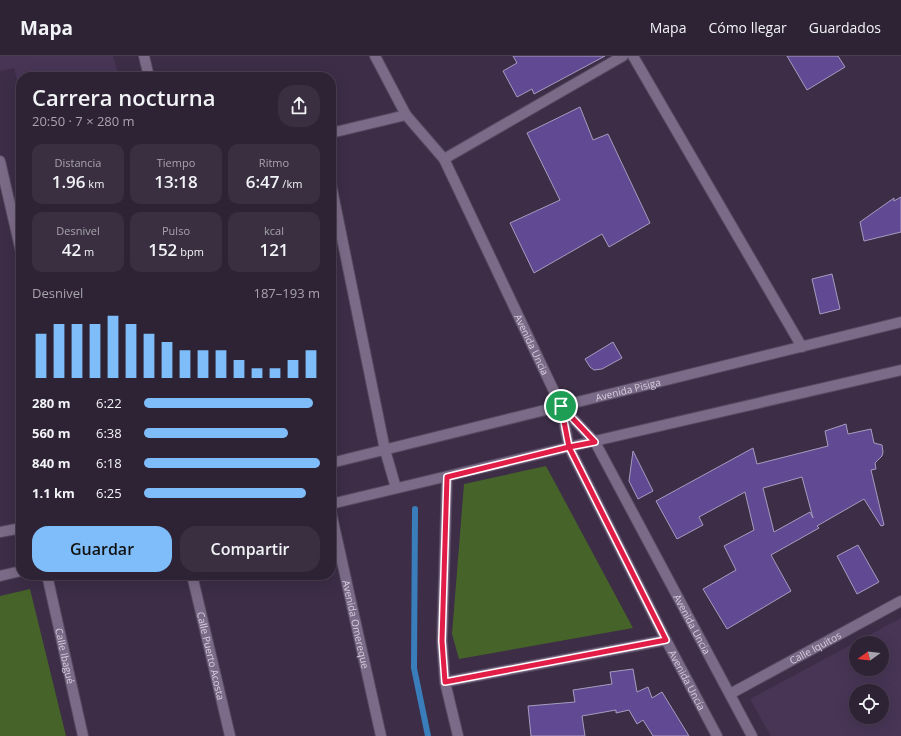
<!DOCTYPE html>
<html lang="es">
<meta charset="utf-8">
<style>
:root{--surface:#2e2235;--page:#3a2f41;--text:#f1f3f6;--muted:#a7a4ad;--line:#493f50;--accent:#7ebdf9}
body{margin:0;font-family:"Open Sans",sans-serif;background:var(--page);color:var(--text);height:100vh;display:flex;flex-direction:column;font-size:15px;white-space:nowrap}
*{box-sizing:border-box;margin:0}
p{font-size:13px;color:var(--muted)}
.icon{flex:none;width:22px;height:22px;fill:none;stroke:currentColor;stroke-width:2;stroke-linecap:round;stroke-linejoin:round}
.map{position:relative;flex:1;overflow:hidden}
.details{position:absolute;left:16px;top:16px;width:320px;height:508px;display:flex;flex-direction:column;background:var(--surface);border-radius:16px;box-shadow:0 4px 16px #0002,0 0 0 1px var(--line)}
.details>*{flex:none}
.needle{width:26px;rotate:255deg}
.buttons{position:absolute;left:849px;top:580px;display:grid;gap:8px}
.buttons a{display:grid;place-items:center;width:40px;height:40px;border-radius:50%;background:var(--surface);box-shadow:0 4px 16px #0002,0 0 0 1px var(--line);font-size:20px}
.pin{position:absolute;display:grid;place-items:center;width:34px;height:34px;color:#fff;margin:-17px;border:2px solid #fff;border-radius:50%;box-shadow:0 1px 4px #0007}
.round{display:grid;place-items:center;flex:none;width:42px;height:42px;border-radius:16px;background:var(--page)}
.overview{display:flex;align-items:center;justify-content:space-between;height:68px;padding:0 16px}
h1{font-size:22px;font-weight:600;line-height:30px}
.stats{display:grid;grid-template-columns:repeat(3,1fr);gap:6px;height:68px;padding:4px 16px}
.stats div{display:grid;align-content:center;border-radius:10px;background:var(--page);text-align:center}
.stats b{font-size:17px;font-weight:600}
.stats small{font-size:11px;font-weight:400}
.stats p{font-size:11px}
.chart{height:112px;padding:8px 16px}
.chart p{display:flex;justify-content:space-between}
.chart svg{width:100%;height:72px;margin-top:4px;stroke:var(--accent);stroke-width:6}
.primary-button{display:flex;gap:8px;margin-top:auto;padding:8px 16px}
.primary-button a{flex:1;height:46px;border-radius:16px;background:var(--accent);color:#111;font-size:16px;font-weight:600;line-height:46px;text-align:center}
.primary-button a+a{background:var(--page);color:var(--text)}
ul{padding:0 16px;list-style:none;font-size:13px}
li{display:grid;grid-template-columns:64px 48px 1fr;align-items:center;height:30px}
li i{height:10px;border-radius:5px;background:var(--accent)}
header{display:flex;align-items:center;gap:24px;box-sizing:border-box;height:56px;padding:0 20px;background:var(--surface);border-bottom:1px solid var(--line)}
header strong{font-size:19px}
nav{display:flex;gap:22px;margin-inline-start:auto;font-size:14px}
.map>svg:first-child{display:block}
.built{fill:#483556;fill-rule:evenodd}
.green{fill:#466329}
.lines{fill:none;stroke-linecap:round;stroke-linejoin:round}
.stream{stroke:#397ebb;stroke-width:6}
.building{fill:#624993;stroke:#a59dbf;fill-rule:evenodd}
.minor-casing{stroke:#55495f;stroke-width:12}
.minor{stroke:#7c6b88;stroke-width:10}
.route-casing{stroke:#fff;stroke-width:8}
.route{stroke:#e11d48;stroke-width:5}
.labels{text-anchor:middle;dominant-baseline:central;stroke-width:3;stroke-linejoin:round;paint-order:stroke}
.street-label{font-size:10px;fill:#d7cdde;stroke:#201925}
</style>
<header>
<strong>Mapa</strong>
<nav><a>Mapa</a><a>Cómo llegar</a><a>Guardados</a></nav>
</header>
<div class="map">
<svg width="901" height="680" viewBox="0 0 901 680">
<rect width="100%" height="100%" fill="#3d2d47"/>
<path class="built" d="M0,0H113L118,17L99,21H21V39L14,12L0,15Z
M901,562V680H771L750,643ZM856,587H882V613H856ZM856,635H882V661H856Z"/>
<path class="green" d="M546,410L633,572L459,603L452,578L464,428Z
M30,533L66,680H0V540Z"/>
<g class="lines">
<path class="stream" d="M415,453L414,612L428,680"/>
</g>
<path class="building" d="M513,0H605L534,38L532,33L517,41L503,15L517,7Z
M787,0H838L845,11L807,34Z
M580,51L593,84L608,78L650,167L609,191L602,178L534,217L510,167L560,144L527,77Z
M901,141V176L864,185L860,166L894,142V145Z
M832,218L840,253L820,258L812,223Z
M613,286L622,302L602,313L594,314L590,311L585,303Z
M846,368L848,378L871,373L874,387L882,389L883,396L882,400L875,407L876,413L871,414L884,469L881,470L864,443L817,470L819,472L771,499L791,535L727,573L703,533L736,514L724,490L754,474L745,436L699,461L703,469L677,483L656,445L753,392L757,408L828,390L825,375ZM802,421L813,462L810,456L774,476L763,432Z
M633,395L653,435L638,443L629,425Z
M858,489L879,526L857,538L837,500Z
M633,613L637,636L648,631L652,642L662,636L689,680H653L643,664L637,668L629,654L616,657V654L582,660L585,680H531L528,650L575,646L573,634L612,628L610,616Z"/>
<g class="lines">
<defs>
<g id="minor">
<path d="M144,0L149,21"/>
<path id="s1" d="M375,0L406,59L444,103L561,350L595,386L752,680"/>
<path d="M633,0L802,291"/>
<path d="M331,77L406,59"/>
<path d="M444,103L623,0"/>
<path d="M0,105L21,196"/>
<path d="M331,128L385,394L396,432"/>
<path id="s2" d="M561,350L569,391L666,584L717,680"/>
<path id="s3" d="M331,407L901,266"/>
<path d="M447,421L442,585L445,626L458,680"/>
<path d="M331,448L569,391L901,314"/>
<path id="s4" d="M331,456L381,680"/>
<path d="M0,476L21,472"/>
<path id="s5" d="M47,519L83,680"/>
<path id="s6" d="M192,519L230,680"/>
<path d="M0,520L21,515"/>
<path d="M445,626L666,584"/>
<path id="s7" d="M730,638L901,545"/>
</g>
</defs>
<use href="#minor" class="minor-casing"/>
<use href="#minor" class="minor"/>
</g>
<g class="lines">
<defs>
<path id="route" d="M561,350L569,391L447,421L442,585L445,626L666,584L569,391L595,386L561,350"/>
</defs>
<use href="#route" class="route-casing"/>
<use href="#route" class="route"/>
</g>
<g class="labels">
<g class="street-label">
<text stroke="none"><textPath href="#s1" startOffset="330">Avenida Uncia</textPath></text>
<text stroke="none"><textPath href="#s3" startOffset="306">Avenida Pisiga</textPath></text>
<text stroke="none"><textPath href="#s4" startOffset="115">Avenida Omereque</textPath></text>
<text stroke="none"><textPath href="#s1" startOffset="654">Avenida Uncia</textPath></text>
<text stroke="none"><textPath href="#s7" startOffset="97">Calle Iquitos</textPath></text>
<text stroke="none"><textPath href="#s5" startOffset="83">Calle Ibagué</textPath></text>
<text stroke="none"><textPath href="#s6" startOffset="83">Calle Puerto Acosta</textPath></text>
<text stroke="none"><textPath href="#s2" startOffset="303">Avenida Uncía</textPath></text>
</g>
</g>
</svg>
<div class="buttons">
<a><svg class="needle" viewBox="-14 -14 28 28"><path d="M0-13l5 13h-10z" fill="#e53935"/><path d="M0 13l5-13h-10z" fill="#a7a4ad"/></svg></a>
<a><svg class="icon" aria-label="locate" viewBox="0 0 24 24"><circle cx="12" cy="12" r="6"/><path d="M12 2v4M12 18v4M2 12h4M18 12h4"/></svg></a>
</div>
<div class="pin" style="left:561px;top:350px;background:#1e9e55"><svg class="icon" aria-label="arrive" viewBox="0 0 24 24"><path d="M6 21V4h12l-3 4 3 4H6"/></svg></div>
<section class="details">
<div class="overview"><div><h1>Carrera nocturna</h1><p>20:50 · 7 × 280 m</p></div><a class="round"><svg class="icon" aria-label="share" viewBox="0 0 24 24"><path d="M12 15V3M7 8l5-5 5 5M5 13v7h14v-7"/></svg></a></div>
<div class="stats">
<div><p>Distancia</p><b>1.96<small> km</small></b></div>
<div><p>Tiempo</p><b>13:18</b></div>
<div><p>Ritmo</p><b>6:47<small> /km</small></b></div>
</div>
<div class="stats">
<div><p>Desnivel</p><b>42<small> m</small></b></div>
<div><p>Pulso</p><b>152<small> bpm</small></b></div>
<div><p>kcal</p><b>121</b></div>
</div>
<div class="chart"><p><span>Desnivel</span>187–193 m</p>
<svg viewBox="0 0 160 44" preserveAspectRatio="none"><path d="M5 44V17M15 44V11M25 44V11M35 44V11M45 44V6M55 44V11M65 44V17M75 44V22M85 44V27M95 44V27M105 44V27M115 44V33M125 44V38M135 44V38M145 44V33M155 44V27"/></svg>
</div>
<ul>
<li><b>280 m</b>6:22<i style="width:96%"></i></li>
<li><b>560 m</b>6:38<i style="width:82%"></i></li>
<li><b>840 m</b>6:18<i style="width:100%"></i></li>
<li><b>1.1 km</b>6:25<i style="width:92%"></i></li>
</ul>
<div class="primary-button"><a>Guardar</a><a>Compartir</a></div>
</section>
</div>
